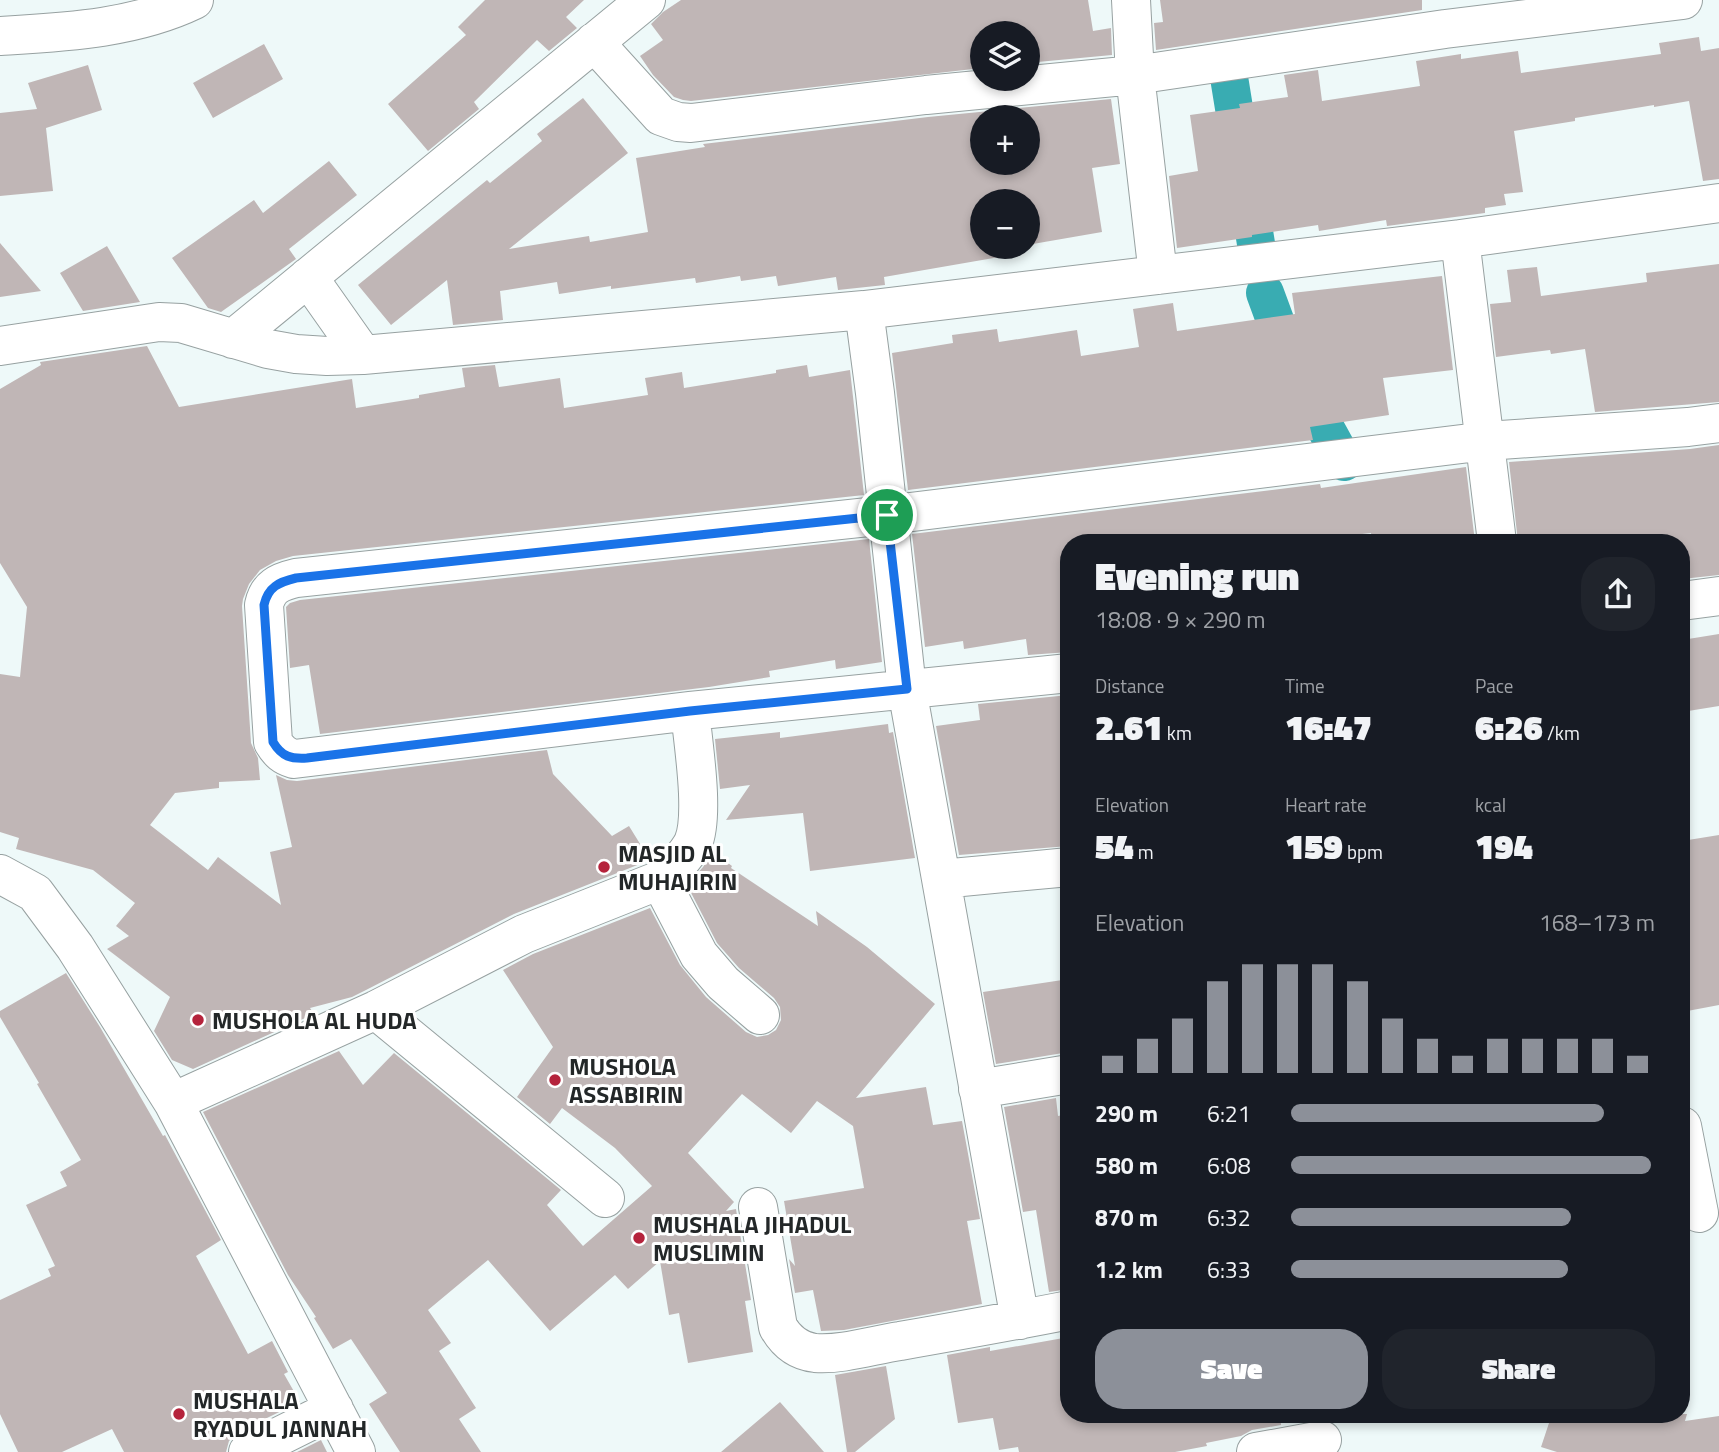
<!DOCTYPE html>
<meta charset="utf-8">
<style>
:root{--surface:#171b24;--page:#20242c;--text:#f1f3f6;--muted:#9ea1a6;--accent:#8c9099}
body{margin:0;font-family:"Titillium Web",sans-serif;background:var(--page);color:var(--text);height:100vh;display:flex;flex-direction:column;font-size:26px;white-space:nowrap}
*{box-sizing:border-box;margin:0}
p{font-size:23px;color:var(--muted)}
.icon{flex:none;width:38px;height:38px;fill:none;stroke:currentColor;stroke-width:2;stroke-linecap:round;stroke-linejoin:round}
.map{position:relative;flex:1;overflow:hidden}
.panel{position:absolute;left:1060px;top:534px;width:630px;height:889px;display:flex;flex-direction:column;background:var(--surface);border-radius:28px;box-shadow:0 4px 10px #0003}
.panel>*{flex:none}
.controls{position:absolute;left:970px;top:21px;display:grid;gap:14px}
.controls a{display:grid;place-items:center;width:70px;height:70px;border-radius:50%;background:var(--surface);box-shadow:0 4px 10px #0003;font-size:35px}
.pin{position:absolute;display:grid;place-items:center;width:60px;height:60px;color:#fff;margin:-30px;border:4px solid #fff;border-radius:50%;box-shadow:0 2px 7px #0007}
.round{display:grid;place-items:center;flex:none;width:74px;height:74px;border-radius:28px;background:var(--page)}
.headline{display:flex;align-items:center;justify-content:space-between;height:119px;padding:0 35px}
h1{font-size:38px;font-weight:800;line-height:52px}
.figures{display:grid;grid-template-columns:repeat(3,1fr);gap:10px;height:119px;padding:7px 35px}
.figures div{display:grid;align-content:center}
.figures b{font-size:35px;font-weight:800}
.figures small{font-size:19px;font-weight:400}
.figures p{font-size:19px}
.chart{height:196px;padding:14px 35px}
.chart p{display:flex;justify-content:space-between}
.chart svg{width:100%;height:126px;margin-top:7px;stroke:var(--accent);stroke-width:6}
.primary-button{display:flex;gap:14px;margin-top:auto;padding:14px 35px}
.primary-button a{flex:1;height:80px;border-radius:28px;background:var(--accent);color:#fff;font-size:28px;font-weight:800;line-height:80px;text-align:center}
.primary-button a+a{background:var(--page);color:var(--text)}
ul{padding:0 35px;list-style:none;font-size:23px}
li{display:grid;grid-template-columns:112px 84px 1fr;align-items:center;height:52px}
li i{height:18px;border-radius:9px;background:var(--accent)}
.map>svg:first-child{display:block}
.lines{fill:none;stroke-linecap:round;stroke-linejoin:round}
.canal{stroke:#39acb2;stroke-width:38}
.building{fill:#c0b6b6;fill-rule:evenodd}
.minor-casing{stroke:#97a1a1;stroke-width:40}
.minor{stroke:#fff;stroke-width:38}
.route-casing{stroke:#fff;stroke-width:14}
.route{stroke:#1a73e8;stroke-width:9}
.poi-dot{fill:#b5233c;stroke:#fff;stroke-width:2.5}
.labels{text-anchor:middle;dominant-baseline:central;stroke-width:6;stroke-linejoin:round;paint-order:stroke}
.poi-label{font-size:24px;font-weight:bold;fill:#232728;stroke:#fff;text-anchor:start}
</style>
<div class="map">
<svg width="1719" height="1452" viewBox="0 0 1719 1452">
<rect width="100%" height="100%" fill="#eef9f9"/>
<g class="lines">
<path class="canal" d="M1228,71L1258,256
M1265,293L1293,369L1344,462"/>
</g>
<path class="building" d="M485,0H584L566,17L577,28L549,51L537,40L474,102L479,109L428,151L388,104L466,35L458,27Z
M681,0H1088L1093,31L1111,28L1112,55L1027,63V33H982V68L691,101L683,100L674,97L653,75L640,56L663,40L651,24L663,12Z
M1160,0H1422V10L1156,50L1154,23L1163,22Z
M1699,37L1701,51L1719,48V179L1703,181L1689,101L1654,107V105L1575,118V121L1514,131L1523,192L1504,194L1506,205L1485,208V213L1387,226L1386,220L1319,231L1318,225L1252,235V237L1177,248L1169,176L1198,171L1190,115L1240,108L1239,104L1288,97L1284,75L1318,70L1322,101L1420,86L1416,61L1461,54V59L1518,51L1521,73L1661,54L1659,43Z
M264,44L283,79L213,118L193,83Z
M88,65L102,110L46,128L53,191L0,196V113L37,109L28,83Z
M583,98L628,153L509,249L589,236L590,242L648,232L636,158L705,147L703,144L928,117L1111,99L1120,164L1092,168L1102,232L1027,245V201H982V247H1014H1010L1011,255L884,277L885,285L838,290L836,277L778,286L776,276L741,281L740,276L696,283L695,278L611,289V286L559,294L557,282L500,291L503,320L453,325L447,280L391,325L358,285L487,180L490,183L542,141L537,134ZM982,117H1027V163H982Z
M329,161L357,195L289,249L296,259L221,312L208,308L172,258L254,200L263,213Z
M0,243L41,291L0,297Z
M107,246L140,302L83,311L60,273Z
M1719,264V402L1595,412L1585,349L1551,354L1550,350L1496,357L1490,304L1511,302L1507,270L1537,267L1541,296L1647,282L1646,273Z
M1442,276L1453,370L1383,378L1389,415L1310,427L1313,440L908,490L892,353L953,343L952,335L997,329L999,342L1077,330L1081,356L1139,347L1133,309L1173,303L1177,331L1295,314L1292,293Z
M147,346L179,407L352,379L356,408L419,398V395L465,387L462,368L495,365L499,387L560,378L564,408L648,395L645,378L682,372L684,388L776,373V370L807,365L809,377L850,370L864,495L293,556L276,561L260,570L249,584L243,599L242,606L251,743L258,758L260,780L219,782V788L175,793L150,825L208,870L218,857L281,905L270,852L292,847L276,775L287,780L297,781L547,750L553,774L612,836L629,826L650,860L514,914L366,990L352,997L310,1008L314,1014L193,1069L172,1060L154,1031L170,997L107,949L129,936L116,926L135,903L93,870L16,849L19,838L0,832V674L20,677L27,607L0,563V389L41,365L40,362Z
M1719,445V575L1682,579V542H1518L1509,462L1690,449Z
M1466,467L1475,542H1372L1371,533L1310,540V542H1069V652L1028,655L1026,639L964,649L963,641L925,647L912,534L1320,484L1321,488Z
M869,539L882,662L836,669L835,660L769,671L770,677L709,687L320,734L309,665L290,668L286,607L290,603L300,600Z
M1719,634V706L1682,712V640Z
M1069,695V846L959,855L936,726L980,720L978,704Z
M888,724L889,733L893,732L915,858L810,871L803,813L726,820L750,785L720,789L715,739L780,732V738Z
M1719,835V1005L1682,1012V841Z
M713,852L732,866L731,868L818,926L816,911L867,947L935,1004L856,1098L926,1087L933,1125L962,1121L980,1219L967,1221L982,1304L844,1330L821,1331L813,1290L795,1293L789,1259L795,1266L784,1201L864,1188L853,1126L817,1101L791,1133L742,1094L688,1153L734,1202L726,1211L736,1209L751,1300L745,1301L753,1352L688,1363L679,1313L669,1315L660,1261L628,1289L615,1275L550,1331L488,1260L428,1310L451,1343L439,1351L476,1408L459,1419L481,1452H400L369,1404L387,1393L351,1339L333,1349L314,1318L316,1317L288,1275L203,1112L339,1051L363,1085L394,1053L561,1190L547,1205L583,1246L652,1186L615,1148L562,1108L550,1124L517,1097L553,1047L503,970L533,954L650,908L680,965L706,997L746,1032L757,1037L768,1035L776,1030L781,1020L780,1007L774,998L739,968L717,943L687,885L703,867Z
M66,973L100,1027L163,1136L165,1135L221,1240L196,1256L248,1354L272,1341L288,1372L284,1374L300,1402L238,1432L229,1441L226,1452H124L112,1429L62,1452H18L0,1414V1300L51,1276L48,1269L55,1266L26,1205L67,1186L60,1172L81,1160L37,1084L39,1083L0,1017V1011Z
M1069,979V1052L996,1064L983,992Z
M1056,1098L1058,1116L1069,1114V1289L1049,1292L1036,1210L1023,1212L1004,1107Z
M1069,1337V1414H1280L1281,1425L1252,1430L1241,1436L1206,1443L1207,1446L1175,1452H1019L1018,1447L999,1450L993,1418L958,1423L947,1355L990,1347V1351Z
M886,1366L895,1419L855,1452H847L835,1375Z
M780,1402L824,1452H721Z
M1552,1414H1687L1685,1421L1719,1416V1452H1557L1541,1447Z
M321,1440L327,1452H297Z"/>
<g class="lines">
<defs>
<path id="minor" d="M1131,0L1135,75L1158,275
M0,36C65,32 134,29 194,0
M594,42L661,116L678,122L691,123L926,95L1135,75L1445,29L1683,0
M1460,239L1497,542
M308,277L363,355
M864,310L875,393L907,689L1020,1320
M233,339L646,0
M0,346L159,322L181,323L268,349L296,354L327,356L363,355L864,310L1460,239L1719,203
M1682,601L1719,596
M1069,673L690,711L294,759C284,756 279,752 273,742L264,605C268,587 279,582 296,578L887,515L1486,441L1688,427L1719,423
M0,874L35,893L75,947L173,1102L356,1452
M941,879L1069,867
M660,880L699,955L723,983L760,1015
M376,1010L605,1198
M978,1089L1069,1074
M173,1102L376,1010L524,934L660,880C673,869 685,858 693,843C705,815 693,743 690,711
M1682,1126L1699,1213
M758,1207L778,1327C786,1341 798,1351 815,1353C843,1355 873,1345 900,1341C957,1331 1013,1321 1069,1310
M248,1452L334,1409
M1256,1452L1322,1440"/>
</defs>
<use href="#minor" class="minor-casing"/>
<use href="#minor" class="minor"/>
</g>
<g class="lines">
<defs>
<path id="route" d="M887,515L907,689L690,711L307,758C291,759 282,757 273,742L264,605C268,587 279,582 296,578Z"/>
</defs>
<use href="#route" class="route-casing"/>
<use href="#route" class="route"/>
</g>
<g class="poi-dot">
<circle cx="604" cy="867" r="7"/>
<circle cx="198" cy="1020" r="7"/>
<circle cx="555" cy="1080" r="7"/>
<circle cx="639" cy="1238" r="7"/>
<circle cx="179" cy="1414" r="7"/>
</g>
<g class="labels">
<g class="poi-label">
<text x="618" y="853">MASJID AL<tspan x="618" dy="28">MUHAJIRIN</tspan></text>
<text x="212" y="1020">MUSHOLA AL HUDA</text>
<text x="569" y="1066">MUSHOLA<tspan x="569" dy="28">ASSABIRIN</tspan></text>
<text x="653" y="1224">MUSHALA JIHADUL<tspan x="653" dy="28">MUSLIMIN</tspan></text>
<text x="193" y="1400">MUSHALA<tspan x="193" dy="28">RYADUL JANNAH</tspan></text>
</g>
</g>
</svg>
<div class="controls">
<a><svg class="icon" aria-label="layers" viewBox="0 0 24 24"><path d="M12 4l9 5-9 5-9-5zM3 14l9 5 9-5"/></svg></a>
<a>+</a>
<a>−</a>
</div>
<div class="pin" style="left:887px;top:515px;background:#1e9e55"><svg class="icon" aria-label="arrive" viewBox="0 0 24 24"><path d="M6 21V4h12l-3 4 3 4H6"/></svg></div>
<section class="panel">
<div class="headline"><div><h1>Evening run</h1><p>18:08 · 9 × 290 m</p></div><a class="round"><svg class="icon" aria-label="share" viewBox="0 0 24 24"><path d="M12 15V3M7 8l5-5 5 5M5 13v7h14v-7"/></svg></a></div>
<div class="figures">
<div><p>Distance</p><b>2.61<small> km</small></b></div>
<div><p>Time</p><b>16:47</b></div>
<div><p>Pace</p><b>6:26<small> /km</small></b></div>
</div>
<div class="figures">
<div><p>Elevation</p><b>54<small> m</small></b></div>
<div><p>Heart rate</p><b>159<small> bpm</small></b></div>
<div><p>kcal</p><b>194</b></div>
</div>
<div class="chart"><p><span>Elevation</span>168–173 m</p>
<svg viewBox="0 0 160 44" preserveAspectRatio="none"><path d="M5 44V38M15 44V32M25 44V25M35 44V12M45 44V6M55 44V6M65 44V6M75 44V12M85 44V25M95 44V32M105 44V38M115 44V32M125 44V32M135 44V32M145 44V32M155 44V38"/></svg>
</div>
<ul>
<li><b>290 m</b>6:21<i style="width:86%"></i></li>
<li><b>580 m</b>6:08<i style="width:99%"></i></li>
<li><b>870 m</b>6:32<i style="width:77%"></i></li>
<li><b>1.2 km</b>6:33<i style="width:76%"></i></li>
</ul>
<div class="primary-button"><a>Save</a><a>Share</a></div>
</section>
</div>
